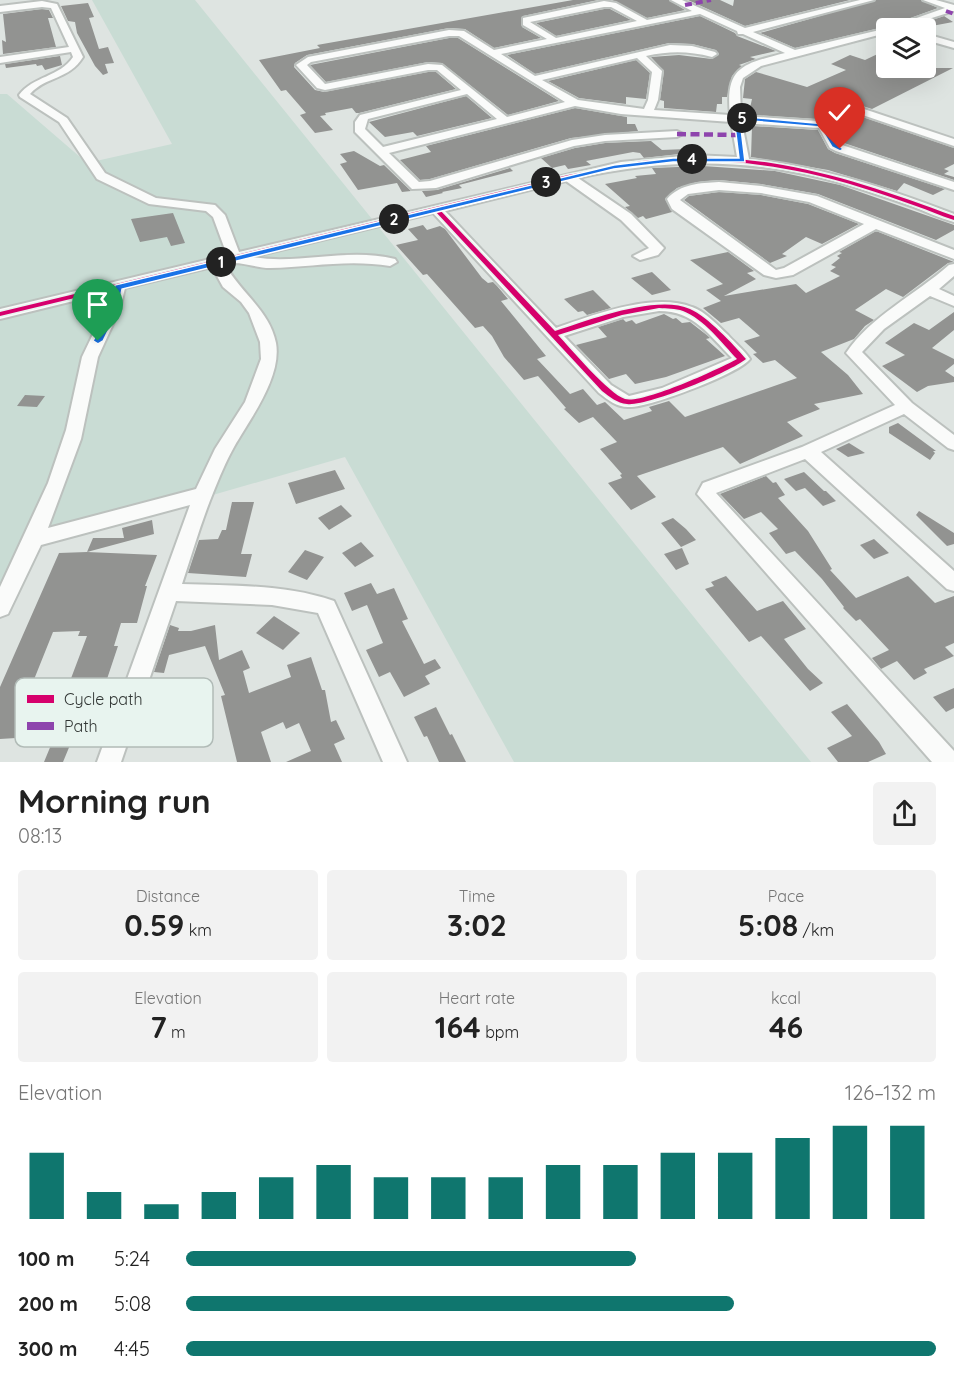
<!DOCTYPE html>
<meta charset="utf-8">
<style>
:root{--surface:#fff;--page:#f2f2f2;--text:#222;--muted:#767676;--accent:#0f766e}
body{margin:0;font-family:Quicksand,sans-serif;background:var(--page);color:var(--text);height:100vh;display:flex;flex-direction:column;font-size:22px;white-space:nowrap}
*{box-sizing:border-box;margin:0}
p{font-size:20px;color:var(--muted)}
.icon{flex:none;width:33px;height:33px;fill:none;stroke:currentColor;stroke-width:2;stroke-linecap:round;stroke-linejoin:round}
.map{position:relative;height:762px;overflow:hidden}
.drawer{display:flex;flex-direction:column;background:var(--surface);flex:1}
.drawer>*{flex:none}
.fabs{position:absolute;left:876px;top:18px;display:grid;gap:12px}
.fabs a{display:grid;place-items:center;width:60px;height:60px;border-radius:6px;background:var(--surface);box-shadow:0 6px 24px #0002;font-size:30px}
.pin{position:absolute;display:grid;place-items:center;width:51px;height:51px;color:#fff;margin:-62px -26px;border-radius:50% 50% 50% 0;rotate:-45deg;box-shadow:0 0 6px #0007}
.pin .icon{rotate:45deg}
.km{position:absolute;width:30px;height:30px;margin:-15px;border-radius:50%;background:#222;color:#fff;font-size:16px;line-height:30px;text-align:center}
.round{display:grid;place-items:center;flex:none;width:63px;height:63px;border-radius:6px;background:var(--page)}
.headline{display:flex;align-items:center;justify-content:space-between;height:102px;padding:0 18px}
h1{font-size:33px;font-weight:800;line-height:45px}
.figures{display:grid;grid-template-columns:repeat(3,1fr);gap:9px;height:102px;padding:6px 18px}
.figures div{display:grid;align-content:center;border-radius:6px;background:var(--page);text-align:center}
.figures b{font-size:30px;font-weight:800}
.figures small{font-size:16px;font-weight:400}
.figures p{font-size:16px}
.chart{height:168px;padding:12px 18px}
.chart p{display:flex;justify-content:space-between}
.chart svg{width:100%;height:108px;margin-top:6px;stroke:var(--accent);stroke-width:6}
ul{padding:0 18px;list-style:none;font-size:20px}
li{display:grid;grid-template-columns:96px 72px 1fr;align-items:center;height:45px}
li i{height:15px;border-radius:8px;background:var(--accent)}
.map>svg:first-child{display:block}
.green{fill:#c9dcd4}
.building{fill:#929391;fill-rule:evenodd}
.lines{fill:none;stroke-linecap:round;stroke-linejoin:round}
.minor-casing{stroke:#bcc1be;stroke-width:4}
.minor{fill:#fafbfa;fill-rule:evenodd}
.quiet-far1{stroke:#8e44ad;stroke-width:4;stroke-dasharray:7 4;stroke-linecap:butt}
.quiet{stroke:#8e44ad;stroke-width:4.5;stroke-dasharray:9 4.5;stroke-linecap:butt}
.cycleway-casing{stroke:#e8f4ef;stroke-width:3}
.cycleway{fill:#d6006c;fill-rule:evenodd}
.route{fill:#1a73e8;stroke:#fff;stroke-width:1.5}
.key{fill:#e8f4ef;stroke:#b1bbb7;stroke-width:1.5}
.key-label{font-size:16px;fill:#323735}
</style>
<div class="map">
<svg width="954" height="762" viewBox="0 0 954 762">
<rect width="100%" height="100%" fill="#dee4e1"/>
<path class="green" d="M92,0H195L811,762H514L345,457L25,549L0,596V94H7L87,163L172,144Z"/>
<path class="building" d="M573,0H598L523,16L522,27L541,38L494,48L465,29L449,28L307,55L295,63L294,67L315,90L324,92L428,72H436L456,89L359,113H356L352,108L325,113L326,115L320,116L333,130L315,133L300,115L306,113L286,90L281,91L259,60L320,48L317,45Z
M612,0H669L685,10L647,18Z
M688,0H720L733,6L734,0H850L745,26Z
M876,0H921L938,8L894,24L886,21L884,27L795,48L760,33Z
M88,3L94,17L89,18L99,49L108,47L114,63L105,64L108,73L103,75L95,66L77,33L75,22L68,21L61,6Z
M42,9L49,10L53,18H48L56,47L3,54L2,40L6,42L3,14Z
M604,9H610L631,20L556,36L536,23Z
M700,16L735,33L737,36L776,51L750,57L756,59L739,65L742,66L732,76L727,97H722V104H717L716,112L664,108V101L660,100L664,71L651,57L679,55L712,59L719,54L716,50L692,44L669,43L535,74L507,55Z
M944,16L953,22L921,28L911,27Z
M449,38H458L559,101L508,115L442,63L428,62L326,82L310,65Z
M886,50V68H953L872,109L844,100L828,101L819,107L816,119L753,115V108H750L752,99L743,98L745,79L756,72L807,87L846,70L831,64L850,55L865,60Z
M60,56L62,65L45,70L42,65L37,66L36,64L6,68L5,64Z
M636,60L650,73L646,99L626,97V104L579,98L548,81Z
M466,96L492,118L417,136L413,132L385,137L369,122Z
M575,108L627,117V124H635L638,131L571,138L430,179L420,180L400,160L431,152L426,146Z
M842,110L954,148V164L944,169L949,171L944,174L954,177V180L841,142L831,125L832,113Z
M752,126L818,130L828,149L835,153L945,189L933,195L904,183L897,191L828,170L751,157Z
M651,141L662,150L686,149L688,153L644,158L640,153L633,152L586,161L591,165L568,169L565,165L552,168L541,158L575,148L605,143Z
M354,151L380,166L384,165L411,191L402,192L397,183L358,190L340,164L347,162L340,154Z
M703,166L775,171L840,185L954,225V230L936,240L818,194L761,184L719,180L697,182L677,188L665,199L672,212L646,219L643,216L638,218L625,207L630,206L605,184L637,178L635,176L656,174L652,168Z
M510,168L513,171L459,185L462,188L442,192L443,193L426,197L422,191L437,190Z
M719,192L761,195L808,204L859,224L822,244L806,237L782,254L787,256L770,263L684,200L689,196Z
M173,213L185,243L171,246L167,237L140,242L131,219Z
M423,225L427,230L440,226L445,229L482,278L488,283L493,282L497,286L508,299L501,301L546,356L537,359L570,394L583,389L597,405L605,402L624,420L652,411L649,407L669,401L685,417L797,378L775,360L763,363L753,354L757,353L744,341L760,336L739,318L721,323L703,308L721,301L706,290L723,284L690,260L728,252L754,271L747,273L756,279L724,296L796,284L806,293L840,276L830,271L836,267L831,265L840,258L837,256L842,253L839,252L876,231L954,262L948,263L903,297L886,289L855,310L874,320L865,326L854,339L821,352L848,375L863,394L814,404L820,409L787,422L803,436L740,464L723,447L637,476L656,497L631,510L608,483L622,478L620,475L622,474L600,449L617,442L593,417L579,423L564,409L566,408L538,376L524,380L504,357L492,336L483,326L475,328L427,274L423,275L396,245L418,240L408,229Z
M652,272L671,290L652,295L631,278Z
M593,290L611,308L587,315L583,311L578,312L564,299Z
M954,312V330L932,348L954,359V364L945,371L954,377V382L928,386L917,392L882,366L905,355L885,343L914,323L929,330Z
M664,314L673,319L676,318L682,323L690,322L708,336L710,338L706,339L725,356L666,377L635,384L626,374L609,379L576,345L607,337L598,327L623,319L626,322L632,320L636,324Z
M25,395L45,396L37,407L17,406Z
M898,423L936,451H933L935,453L930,460L889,433V427Z
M849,443L865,453L848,457L836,449Z
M335,470L345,489L296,504L288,483Z
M804,472L824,491H826L836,501L823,506L805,488L796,491L784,479Z
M766,476L773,483L776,482L785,495L778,498L808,531L832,569L830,570L856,598L908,576L935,603L954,596V643L945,647L954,656L924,669L927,673L914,680L897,661L881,669L872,658L889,650L860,619L856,621L843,608L844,607L822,579L795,551L786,554L769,533L778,529L761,512L744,519L720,494Z
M232,502H254L241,554H252L246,577L188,573L199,540L218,539L222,530H226Z
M341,505L352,516L329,530L318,518Z
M919,511L954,533V544L947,546L916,515Z
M673,518L686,529L696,540L681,547L661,523Z
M152,520L154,534L87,552L93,538H124L122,528Z
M874,539L889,553L874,559L860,545Z
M361,542L374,556L355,567L342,553Z
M682,548L689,564L676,570L664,554Z
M305,550L324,557L307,580L288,572Z
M87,552L157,555L145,586H147L137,623H121L114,646H118L98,706H95L85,733H75L63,762H44L56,733H51L63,703H29L16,738L0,739V687L59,553ZM80,631L78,636H87L67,689H33L35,682H33L53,632Z
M726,576L757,611L783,601L806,629L784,639L808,669L823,683L810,691L761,636L749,642L705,589L714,586L711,582Z
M371,583L377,594L394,588L408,619L402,621L424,664L435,659L441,668L425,676L430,684L404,697L390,672L379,677L366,650L383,643L367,605L352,611L344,593Z
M274,616L300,633L283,650L256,633Z
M170,625L179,628L178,631H191L215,625L219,660L242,650L250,668L243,671L249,693L291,677L287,665L311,657L322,690H325L331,722L336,720L345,739L334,744L342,762H286L311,751L299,723L286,729L283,722L261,732L271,762H237L221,696L225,695L205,646L169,655L164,673L154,672Z
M954,688V708L946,712L933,697Z
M847,704L879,742L886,754L868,762H838L827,748L852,736L831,712Z
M436,707L450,735L452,734L466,762H439L427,736L424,737L414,717Z"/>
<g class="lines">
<defs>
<path id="minor" d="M671,0H682L745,28L860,0H874L753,32L795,50L888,28L945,8L923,0H936L954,5V11L900,28H886V33L761,66L743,78L740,87L741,116L818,121L821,108L829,103L843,102L954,139V146L842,108L830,111L829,125L839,144L954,182V190L836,151L830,148L819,128L742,123L749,159C820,166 887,188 954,214V222C939,218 925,211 911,206C888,198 865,190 841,183C752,158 668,158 578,178L631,214L664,248L658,255L640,260L633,256L649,248L621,220L566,181L445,211L556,328C593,315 653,292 692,307C706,312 717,325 728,335C735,343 744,350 750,359C740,373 647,409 628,407C617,407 608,400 599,393L433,213L252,257C300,265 347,247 395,259L397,262L390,266C349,259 311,267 270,268C255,268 239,260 225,264C240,293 269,309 276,343C282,377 250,419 234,447C226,461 219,478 213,493C201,522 192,554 182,584C233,586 285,584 334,601L407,762H383L318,613L272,605L176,601L121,762H97L190,505L41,545L8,614L0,617V587L48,483L66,430L82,357L105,309L110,292L0,319V309L227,255L213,217L206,211L149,204L97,179L59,122L20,97L19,95C33,76 60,77 73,57L71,52L0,63V57L69,47L51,8L42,7L0,12V6L42,1L57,4L83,57C69,80 46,76 30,94L67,118L105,173L156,198L215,205L225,215L239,252L621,162L693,155L737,157L731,122L621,114L575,106L389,153L419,182L430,181L572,140L605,135L677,131L683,134L677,137L605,141L574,146L436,188L412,189L355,132V122L360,115L461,90L437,70H428L325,90L317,88L296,65L308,57L449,30L464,31L494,50L547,39L523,25V18L604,1L616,3L647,20L692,11ZM604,7H611L637,21L556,38L530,22ZM700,14L737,31L738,34H743L785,53C742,64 725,67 730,115L654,110L658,100L662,71L646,56C670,51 688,51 712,57L717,54L715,52L692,46L670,45L535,76L501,54ZM449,36H459L565,102L507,117L442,65L428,64L325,84L307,65L311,62ZM637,58L652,72L648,100L644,109L578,100L542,80ZM467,94L497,119L383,147L365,129L368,119ZM212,267L223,287L241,302L249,313L260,342L261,359L245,402L215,449L196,489L48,528L81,439L98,357L120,309L125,288ZM659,311C694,311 709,335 732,358L662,388L629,396L611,385L564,336L623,317Z
M926,34L954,42V48L926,40Z
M719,182L761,186L817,196L954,250V259L876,229L793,275L776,278L764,275L672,209L667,199C680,184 700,183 719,182ZM719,190L761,193L809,202L864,224L784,268L776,270L680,200L688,194Z
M954,264V276L939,289L954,296V306L930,296L884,329L862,352L912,403L954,435V450L948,448L904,414L821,452L954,571V591L947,589L805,459L716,493L954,751V762H932L697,494L703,483L802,447L895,405L846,353C871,316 915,295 949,265Z"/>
</defs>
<use href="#minor" class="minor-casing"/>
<use href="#minor" class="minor"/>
<path class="quiet-far1" d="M685,5L711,0
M946,11L954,14"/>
<path class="quiet" d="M677,134L738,135"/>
<defs>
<path id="cycleway" d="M693,157C719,158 745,159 771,163C835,173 894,194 954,216V220C941,216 928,210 916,206C880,193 844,181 807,173C756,162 704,158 653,163C627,165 602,171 577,177C531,187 486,199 440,210L555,331C589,320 657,294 690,309C708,317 733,344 746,359C730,372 646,407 627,404C617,403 610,397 602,391L435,211L0,316V312L568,175L642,161ZM659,308C667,309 675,308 683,311C704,319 722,343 737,359C719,369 643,404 625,399C609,394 571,349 558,335L622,315Z"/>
</defs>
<use href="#cycleway" class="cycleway-casing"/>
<use href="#cycleway" class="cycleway"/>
</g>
<path class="route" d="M737,116L825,124L837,144L843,149L840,151L832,147L820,127L740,120L745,162H673L614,169L122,289L118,310L103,341L98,344L93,341L109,310L115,285L614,165L673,158H739L734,118Z"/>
<rect x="15" y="678" width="198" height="69" rx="9" class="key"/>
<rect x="27" y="695" width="27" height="8" fill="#d6006c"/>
<rect x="27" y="722" width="27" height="8" fill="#8e44ad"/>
<g class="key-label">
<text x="64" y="705">Cycle path</text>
<text x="64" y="732">Path</text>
</g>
</svg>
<div class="fabs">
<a><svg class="icon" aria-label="layers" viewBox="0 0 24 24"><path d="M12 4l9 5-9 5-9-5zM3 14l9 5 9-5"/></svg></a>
</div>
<div class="pin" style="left:98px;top:341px;background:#1e9e55"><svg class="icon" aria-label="arrive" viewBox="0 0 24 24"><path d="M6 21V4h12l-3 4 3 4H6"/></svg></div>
<div class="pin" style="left:840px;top:149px;background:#d93025"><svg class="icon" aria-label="check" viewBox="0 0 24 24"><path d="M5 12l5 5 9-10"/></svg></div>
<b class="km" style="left:221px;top:262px">1</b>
<b class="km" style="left:394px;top:219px">2</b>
<b class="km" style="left:546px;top:182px">3</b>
<b class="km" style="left:692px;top:159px">4</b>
<b class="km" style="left:742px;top:118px">5</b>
</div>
<section class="drawer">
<div class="headline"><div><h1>Morning run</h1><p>08:13</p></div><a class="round"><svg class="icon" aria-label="share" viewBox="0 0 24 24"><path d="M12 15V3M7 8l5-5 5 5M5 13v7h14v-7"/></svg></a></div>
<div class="figures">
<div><p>Distance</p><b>0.59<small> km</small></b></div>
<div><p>Time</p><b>3:02</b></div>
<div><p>Pace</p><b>5:08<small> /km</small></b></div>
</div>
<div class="figures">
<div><p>Elevation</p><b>7<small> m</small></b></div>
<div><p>Heart rate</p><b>164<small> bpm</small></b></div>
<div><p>kcal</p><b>46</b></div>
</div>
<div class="chart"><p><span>Elevation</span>126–132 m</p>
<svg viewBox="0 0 160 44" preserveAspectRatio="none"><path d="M5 44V17M15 44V33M25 44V38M35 44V33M45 44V27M55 44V22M65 44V27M75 44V27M85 44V27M95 44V22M105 44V22M115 44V17M125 44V17M135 44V11M145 44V6M155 44V6"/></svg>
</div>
<ul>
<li><b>100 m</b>5:24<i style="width:60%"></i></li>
<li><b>200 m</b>5:08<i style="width:73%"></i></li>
<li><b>300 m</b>4:45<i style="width:100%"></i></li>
</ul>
</section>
